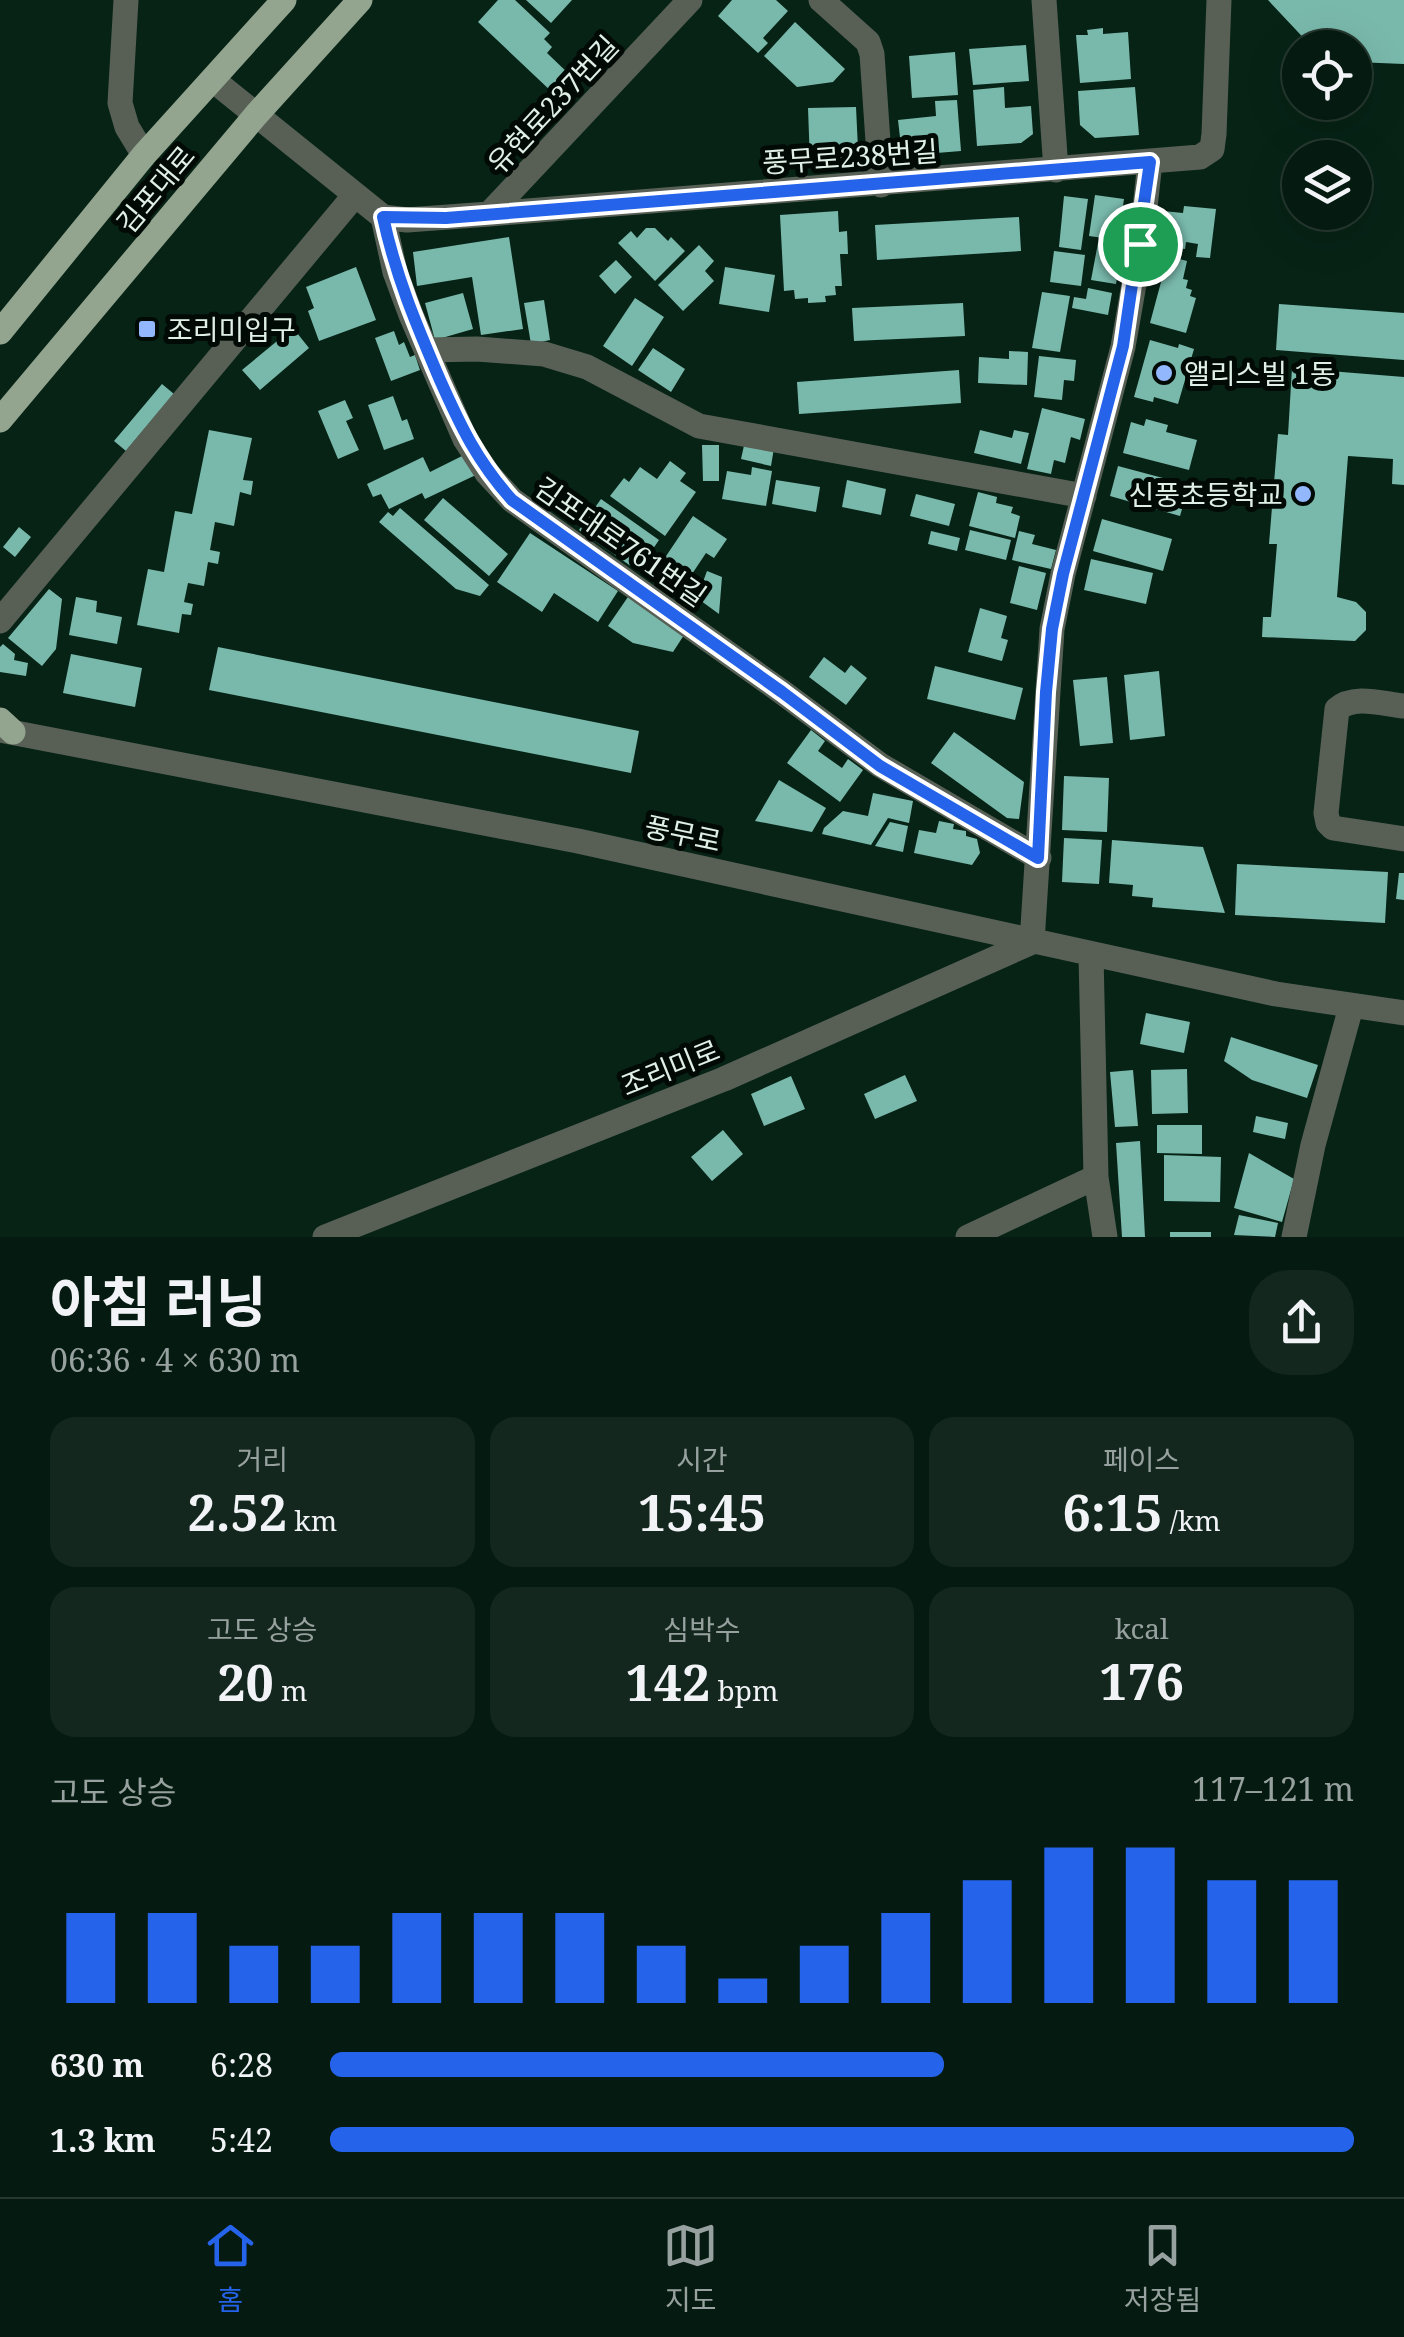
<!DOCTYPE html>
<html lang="ko">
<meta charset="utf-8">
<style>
:root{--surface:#051a10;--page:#13271e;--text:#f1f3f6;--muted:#97a19f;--line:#263830;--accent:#2563eb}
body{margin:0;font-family:"Noto Serif","Noto Sans KR",serif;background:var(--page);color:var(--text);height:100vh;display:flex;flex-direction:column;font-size:38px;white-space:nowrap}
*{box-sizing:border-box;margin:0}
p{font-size:32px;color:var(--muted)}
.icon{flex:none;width:55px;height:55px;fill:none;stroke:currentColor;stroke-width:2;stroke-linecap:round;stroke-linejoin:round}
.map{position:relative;height:1237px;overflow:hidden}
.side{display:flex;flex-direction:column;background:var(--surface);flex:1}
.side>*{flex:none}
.fabs{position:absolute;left:1282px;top:30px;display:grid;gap:20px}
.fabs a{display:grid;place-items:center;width:90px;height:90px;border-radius:50%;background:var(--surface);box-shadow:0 10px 40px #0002,0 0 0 2px var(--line);font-size:50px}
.pin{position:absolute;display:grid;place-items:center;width:85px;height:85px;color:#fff;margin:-42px;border:5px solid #fff;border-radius:50%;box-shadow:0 2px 10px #0007}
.round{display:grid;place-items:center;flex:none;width:105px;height:105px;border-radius:40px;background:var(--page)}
.overview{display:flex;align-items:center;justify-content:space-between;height:170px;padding:0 50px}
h1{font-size:55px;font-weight:700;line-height:75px}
.figures{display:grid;grid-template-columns:repeat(3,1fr);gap:15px;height:170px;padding:10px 50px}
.figures div{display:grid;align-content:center;border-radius:25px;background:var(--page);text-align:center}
.figures b{font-size:50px;font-weight:700}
.figures small{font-size:28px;font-weight:400}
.figures p{font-size:28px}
.chart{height:280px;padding:20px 50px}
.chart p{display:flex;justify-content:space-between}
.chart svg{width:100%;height:180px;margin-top:10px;stroke:var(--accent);stroke-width:6}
ul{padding:0 50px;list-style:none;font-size:32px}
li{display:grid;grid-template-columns:160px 120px 1fr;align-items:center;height:75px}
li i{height:25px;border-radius:12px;background:var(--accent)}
.tab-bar{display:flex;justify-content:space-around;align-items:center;height:140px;border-top:2px solid var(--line);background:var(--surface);font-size:28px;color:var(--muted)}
.tab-bar a{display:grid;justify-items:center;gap:5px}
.tab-bar .current{color:var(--accent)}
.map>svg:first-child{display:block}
.building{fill:#79b9ac}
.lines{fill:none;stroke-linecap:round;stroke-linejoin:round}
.minor{stroke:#586056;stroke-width:25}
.major{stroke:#93a48f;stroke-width:25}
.route-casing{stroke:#fff;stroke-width:20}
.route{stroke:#2563eb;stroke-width:12}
.poi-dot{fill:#92b7fd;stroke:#020a05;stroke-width:4}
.labels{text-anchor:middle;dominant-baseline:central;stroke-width:10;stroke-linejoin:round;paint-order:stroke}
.street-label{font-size:28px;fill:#e0f0e6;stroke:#020a05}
.poi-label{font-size:28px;fill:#e0f0e6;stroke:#020a05;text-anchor:start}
</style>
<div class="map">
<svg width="1404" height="1237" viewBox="0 0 1404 1237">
<rect width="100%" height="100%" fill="#072316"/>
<path class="building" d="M498,0H515L550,33L544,39L552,47L547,53L570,75L553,93L478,22Z
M526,0H572L551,23Z
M732,0H776L788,11L763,38L768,43L758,53L718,16Z
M1268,0H1404V64L1355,62V48H1313Z
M795,22L845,69L833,82L797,87L764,56Z
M1103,28V34L1128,32L1131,79L1080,83L1076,35H1088L1087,30Z
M1026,45L1029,81L973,85L969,49Z
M955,52L958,95L912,98L909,56Z
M1004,87L1005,108L1031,106L1033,134L1021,143L977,146L973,90Z
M1135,87L1139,135L1095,138L1080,125L1078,91Z
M957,100L961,151L912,155L901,146L898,120L936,116L935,101Z
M856,107L858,149L848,161L810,163L808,108Z
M1095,195L1124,199L1118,240L1089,236Z
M1064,196L1088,199L1081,250L1059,247Z
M1184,206L1216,209L1210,258L1196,257L1198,244L1186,242L1185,249L1159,246L1163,211L1183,213Z
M838,211L839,232L847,231L848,254H840L842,286H835L836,295L825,296L826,302L808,303V298L795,299L794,290L784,291L780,215Z
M1019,217L1021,251L877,260L875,225Z
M646,228H655L668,241L671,237L685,251L655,281L618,243L631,231L637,238Z
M509,237L523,329L481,335L472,277L417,286L413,252Z
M1098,243L1122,247L1116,284L1091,280Z
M699,245L714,261L705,271L714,281L683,311L658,285Z
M1054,251L1085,255L1081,286L1050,282Z
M1168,256L1187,261L1183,279L1188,280L1186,288L1192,290L1190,296L1196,298L1186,333L1150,323Z
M616,260L632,277L615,294L599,276Z
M356,267L376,320L319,341L308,311L314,308L306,287Z
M725,267L775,275L769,312L719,304Z
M1088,288L1112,293L1108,315L1072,308L1074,297L1086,299Z
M1042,292L1070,296L1060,352L1032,348Z
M463,293L473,329L435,340L425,303Z
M635,298L664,317L632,366L603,346Z
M544,300L550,340L531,344L524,303Z
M963,303L965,336L854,341L852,308Z
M1279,304L1404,313V360L1276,350Z
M293,328L309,348L260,390L242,370Z
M394,331L399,345L404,342L410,357L415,355L420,370L391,381L375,338Z
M1150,340L1178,348L1179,344L1194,349L1178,404L1154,397L1153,402L1134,397Z
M653,348L685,369L671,392L638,370Z
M1009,351L1028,352L1027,385L978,383L979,357L1009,359Z
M1039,356L1076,360L1074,381L1064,380L1062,400L1034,397Z
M1292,368L1404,377V485L1392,484L1393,459L1348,456L1337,597L1356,602L1366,612V630L1355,641L1262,637L1263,617H1271L1277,544H1269L1278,434L1288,435Z
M959,370L961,403L799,414L797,382Z
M162,384L174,394L126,451L114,441Z
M393,396L402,421L407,419L414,439L384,450L368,405Z
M345,400L353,418L346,421L359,450L338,459L318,411Z
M1042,408L1085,419L1080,440L1071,437L1065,463L1054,460L1051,474L1027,469Z
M1146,419L1168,425L1166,432L1197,440L1189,470L1123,453L1131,422L1144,426Z
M209,430L252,438L243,480L253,481L251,495L240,492L234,526L215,522L210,550L220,552L218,564L208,562L204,586L188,583L184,602L193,604L191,615L182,614L179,633L137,625L148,569L164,572L175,511L192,514Z
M980,430L1012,438L1014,430L1029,433L1021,464L974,453Z
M745,441L774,448L771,466L741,459Z
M702,445H719V481H703Z
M468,453L478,474L425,499L422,493L389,509L381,494L373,497L367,484L423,457L430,472Z
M670,461L686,473L680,481L696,492L665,536L610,496L624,478L629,482L640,467L657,479Z
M1118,466L1189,485L1180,516L1110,496Z
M752,467L772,471L766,506L722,499L727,471L751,475Z
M776,480L820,487L816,512L772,504Z
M847,480L886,489L881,515L842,507Z
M978,492L997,497L996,503L1013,507L1011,513L1020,516L1015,538L969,526Z
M916,494L955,504L949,526L910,516Z
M443,498L508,554L489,576L424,520Z
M601,499L659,540L638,571L579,530Z
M400,508L489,585L480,596L456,589L379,522L388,512L393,516Z
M693,516L727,539L714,558L706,553L680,592L654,574Z
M1102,519L1172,539L1163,571L1093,551Z
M19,527L31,537L15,557L3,547Z
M970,530L1011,540L1006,560L965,550Z
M931,531L960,538L957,551L928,544Z
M1019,531L1035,535L1032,544L1056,550L1051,569L1012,560Z
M530,533L618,591L598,622L554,593L542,612L497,582Z
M1091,559L1153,573L1146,604L1084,590Z
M1019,566L1046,573L1037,610L1010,603Z
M707,571L722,577L719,614L697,598Z
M49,589L62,599L56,649L42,666L8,638Z
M630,594L686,632L673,652L633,643L608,626Z
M76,597L97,601L96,612L122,617L117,644L69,635Z
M980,608L1007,616L1001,638L1008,640L1002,661L968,652Z
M3,644L15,654L14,660L28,663L26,676L0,672V647Z
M218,647L639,731L631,773L209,690Z
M71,654L142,668L135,707L63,693Z
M824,657L845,673L851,665L867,678L846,705L809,677Z
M935,666L1023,688L1015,720L927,699Z
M1159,671L1165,736L1130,740L1124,675Z
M1107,677L1113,743L1080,746L1073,680Z
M811,730L825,741L818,751L842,768L848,759L863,770L840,802L787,763Z
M954,732L1024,782L1019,819L1007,818L931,763Z
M1064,776L1109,778L1107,832L1062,830Z
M779,780L826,808L812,832L755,821Z
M873,793L913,801L909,823L888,818L871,845L822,834L824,828L843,811L868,816Z
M939,821L954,824L953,829L966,831V836L977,839L980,853L972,865L914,853L919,830L936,833Z
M890,822L908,826L903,852L875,846Z
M1064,838L1102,840L1099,884L1062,882Z
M1112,840L1203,847L1225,913L1152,907L1153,898L1132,896L1133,885L1109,883Z
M1237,864L1388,872L1385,923L1235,915Z
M1399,873H1404V900L1396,899Z
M1146,1013L1190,1022L1184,1053L1140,1044Z
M1231,1037L1318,1065L1307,1098L1252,1080L1224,1061Z
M1187,1069L1188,1113L1152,1114L1151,1070Z
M1133,1070L1138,1126L1115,1127L1110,1072Z
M905,1075L917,1101L875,1119L864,1094Z
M791,1076L805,1109L764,1126L751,1094Z
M1256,1116L1288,1123L1285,1139L1253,1132Z
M1157,1125H1202V1154L1157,1153Z
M723,1130L743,1154L712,1181L691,1157Z
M1140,1141L1145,1237H1122L1116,1143Z
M1249,1153L1294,1179L1282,1222L1234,1208Z
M1164,1155L1221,1157L1220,1202L1164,1201Z
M1239,1215L1278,1223L1275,1237L1234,1235Z
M1170,1232H1211V1237H1170Z"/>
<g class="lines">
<path class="minor" d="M126,0L120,103L127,127L144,155
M821,0L868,42L872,54L881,185
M1044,0L1056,170
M213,80L383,217L395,272L411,315L465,439L487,473L512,500L782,692L880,765L1039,858
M489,214L1200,157L1212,149L1214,134L1219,0
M383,217L407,220L489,214L690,0
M427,350L477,349L544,354L587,367L699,426L1084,496
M0,621L355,195
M1404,706C1383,704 1354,694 1337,709L1326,813L1328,823L1333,828L1404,839
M0,730L578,841L1276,994L1404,1013
M1091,955L1096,1177L1105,1237
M325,1237L724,1079L1032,942L1052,629L1063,574L1123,347L1141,244L1150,162
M968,1237L1096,1177
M1294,1237L1313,1145L1351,1007"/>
<path class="major" d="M0,332L144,155L284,0
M0,420L256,115L360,0
M0,720L13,732"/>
</g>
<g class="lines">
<defs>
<path id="route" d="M1150,162L1123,346L1063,574L1052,629L1046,692L1038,858L880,766L782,692L512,500C477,461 461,427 440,380C416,324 396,277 383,217L446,218Z"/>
</defs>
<use href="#route" class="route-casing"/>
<use href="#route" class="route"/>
</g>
<g class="poi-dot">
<rect x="137" y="319" width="20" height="20" rx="5"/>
<circle cx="1164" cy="373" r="10"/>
<circle cx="1303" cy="494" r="10"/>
</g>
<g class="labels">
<g class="street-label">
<text transform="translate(552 104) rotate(-47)">유현로237번길</text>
<text transform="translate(850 156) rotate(-4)">풍무로238번길</text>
<text transform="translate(155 189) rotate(-50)">김포대로</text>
<text transform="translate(621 541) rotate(35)">김포대로761번길</text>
<text transform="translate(683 833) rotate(12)">풍무로</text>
<text transform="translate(670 1067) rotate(-22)">조리미로</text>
</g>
<g class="poi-label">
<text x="167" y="329">조리미입구</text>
<text x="1184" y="373">앨리스빌 1동</text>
<text x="1283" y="494" text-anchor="end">신풍초등학교</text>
</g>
</g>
</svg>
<div class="fabs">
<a><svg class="icon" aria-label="locate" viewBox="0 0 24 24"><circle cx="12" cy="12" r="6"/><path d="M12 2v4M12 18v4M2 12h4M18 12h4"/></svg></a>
<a><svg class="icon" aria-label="layers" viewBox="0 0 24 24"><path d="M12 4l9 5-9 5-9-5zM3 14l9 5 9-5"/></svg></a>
</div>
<div class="pin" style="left:1140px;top:244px;background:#1e9e55"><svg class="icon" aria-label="arrive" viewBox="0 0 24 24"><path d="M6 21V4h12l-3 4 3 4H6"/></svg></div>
</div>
<section class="side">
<div class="overview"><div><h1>아침 러닝</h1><p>06:36 · 4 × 630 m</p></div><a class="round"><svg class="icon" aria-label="share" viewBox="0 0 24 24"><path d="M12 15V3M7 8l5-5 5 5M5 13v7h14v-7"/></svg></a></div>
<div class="figures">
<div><p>거리</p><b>2.52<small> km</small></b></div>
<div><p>시간</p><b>15:45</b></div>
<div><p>페이스</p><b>6:15<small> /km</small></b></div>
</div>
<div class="figures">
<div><p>고도 상승</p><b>20<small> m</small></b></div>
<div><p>심박수</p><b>142<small> bpm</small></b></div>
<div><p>kcal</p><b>176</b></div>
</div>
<div class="chart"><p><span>고도 상승</span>117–121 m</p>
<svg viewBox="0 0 160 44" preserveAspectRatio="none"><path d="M5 44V22M15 44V22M25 44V30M35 44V30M45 44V22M55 44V22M65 44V22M75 44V30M85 44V38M95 44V30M105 44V22M115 44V14M125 44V6M135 44V6M145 44V14M155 44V14"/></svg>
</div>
<ul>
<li><b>630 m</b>6:28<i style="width:60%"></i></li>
<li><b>1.3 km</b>5:42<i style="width:100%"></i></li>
</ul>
</section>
<nav class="tab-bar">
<a class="current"><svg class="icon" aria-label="home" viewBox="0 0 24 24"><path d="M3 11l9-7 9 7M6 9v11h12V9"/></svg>홈</a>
<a><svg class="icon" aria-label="map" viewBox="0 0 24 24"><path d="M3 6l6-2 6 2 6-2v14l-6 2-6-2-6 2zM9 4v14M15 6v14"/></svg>지도</a>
<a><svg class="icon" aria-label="saved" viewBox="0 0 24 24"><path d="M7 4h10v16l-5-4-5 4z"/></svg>저장됨</a>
</nav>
